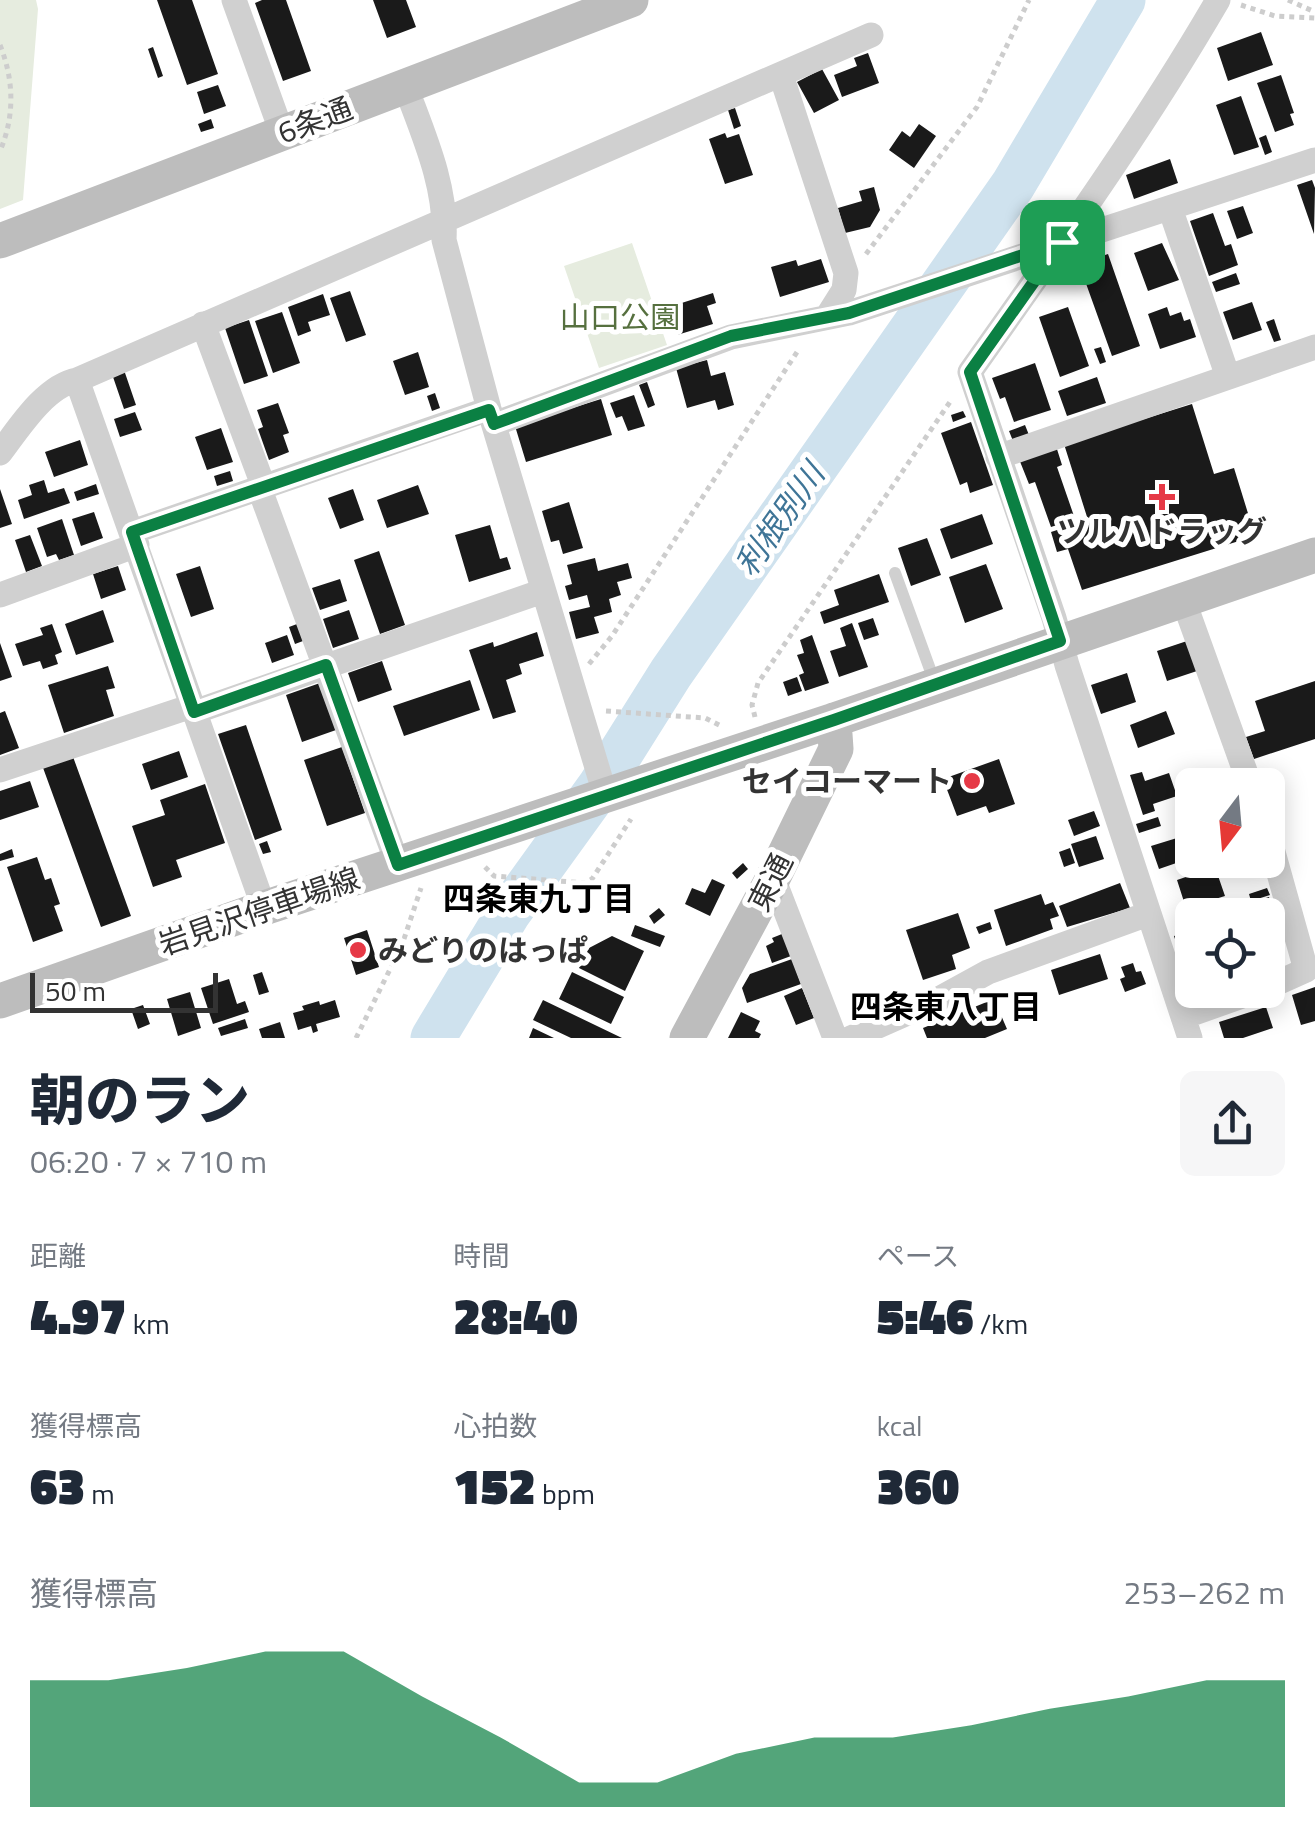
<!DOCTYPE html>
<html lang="ja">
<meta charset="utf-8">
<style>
:root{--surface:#fff;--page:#f6f6f7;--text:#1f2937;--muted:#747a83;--accent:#0b8043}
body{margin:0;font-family:"Titillium Web","Noto Sans JP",sans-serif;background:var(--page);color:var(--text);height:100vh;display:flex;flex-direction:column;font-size:38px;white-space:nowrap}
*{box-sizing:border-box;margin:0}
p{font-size:32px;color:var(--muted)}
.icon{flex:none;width:55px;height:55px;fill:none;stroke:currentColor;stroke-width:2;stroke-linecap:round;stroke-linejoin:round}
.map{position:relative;height:1038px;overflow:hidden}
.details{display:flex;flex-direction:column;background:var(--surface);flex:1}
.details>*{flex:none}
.needle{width:65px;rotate:196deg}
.controls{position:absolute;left:1175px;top:768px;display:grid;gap:20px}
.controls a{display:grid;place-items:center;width:110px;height:110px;border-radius:15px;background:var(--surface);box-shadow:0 5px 25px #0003;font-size:50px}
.scale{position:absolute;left:30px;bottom:25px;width:188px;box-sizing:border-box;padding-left:10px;border:5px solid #333;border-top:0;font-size:28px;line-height:35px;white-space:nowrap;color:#333;-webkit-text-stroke:8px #fff;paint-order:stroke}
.pin{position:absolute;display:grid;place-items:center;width:85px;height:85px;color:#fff;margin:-42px;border-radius:20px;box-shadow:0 5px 15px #0006}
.round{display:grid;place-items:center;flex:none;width:105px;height:105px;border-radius:15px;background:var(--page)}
.headline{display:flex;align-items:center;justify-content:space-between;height:170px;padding:0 30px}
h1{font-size:55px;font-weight:800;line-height:75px}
.metrics{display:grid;grid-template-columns:repeat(3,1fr);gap:15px;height:170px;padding:10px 30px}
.metrics div{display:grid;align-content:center}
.metrics b{font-size:50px;font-weight:800}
.metrics small{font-size:28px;font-weight:400}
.metrics p{font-size:28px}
.chart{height:280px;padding:20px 30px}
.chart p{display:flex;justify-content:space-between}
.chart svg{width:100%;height:180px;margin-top:10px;fill:var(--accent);opacity:.7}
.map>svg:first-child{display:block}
.green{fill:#e6ecdf}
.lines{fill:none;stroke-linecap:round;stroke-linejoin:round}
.river{stroke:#cfe2ee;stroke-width:45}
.building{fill:#1a1a1a}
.path{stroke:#cdcdcd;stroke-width:5;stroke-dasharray:5 5;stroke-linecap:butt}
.lane{stroke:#d0d0d0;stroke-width:12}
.street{stroke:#d0d0d0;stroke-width:25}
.secondary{stroke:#bdbdbd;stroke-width:35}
.route-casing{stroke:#fff;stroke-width:20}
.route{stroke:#0b8043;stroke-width:12}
.poi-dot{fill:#e63946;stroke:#fff;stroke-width:4}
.labels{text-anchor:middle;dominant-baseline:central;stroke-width:10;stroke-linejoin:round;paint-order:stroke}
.street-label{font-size:30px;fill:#333;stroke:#fff}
.park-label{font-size:30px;fill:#56703f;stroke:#fff}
.poi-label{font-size:30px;font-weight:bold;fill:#333;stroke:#fff}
.water-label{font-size:32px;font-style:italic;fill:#3f7597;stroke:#fff}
.neighbourhood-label{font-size:32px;font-weight:bold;fill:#000;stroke:#fff}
</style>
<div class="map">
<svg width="1315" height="1038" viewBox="0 0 1315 1038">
<rect width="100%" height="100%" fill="#fff"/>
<path class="green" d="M0,0H36L38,9L23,200L0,209Z
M632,243L667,345L599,368L564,266Z"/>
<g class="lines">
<path class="river" d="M433,1038L509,912L600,786L671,673L1013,185L1123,0"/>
</g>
<path class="building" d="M157,0H192L218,74L187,85Z
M262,0H286L311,71L283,81L255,3Z
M373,0H406L416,27L387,38Z
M1261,32L1273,65L1228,81L1217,48Z
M153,47L163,76L158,78L148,49Z
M868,53L879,83L842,97L834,75L857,66L854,58Z
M822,69L839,100L814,113L797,82Z
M1281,75L1294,113L1290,114L1294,125L1275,132L1257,83Z
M218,85L226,106L204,114L197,92Z
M1241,96L1259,147L1234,155L1216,105Z
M735,108L741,126L734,129L728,110Z
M211,119L214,128L201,132L198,124Z
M919,124L936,136L914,168L889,150L902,131L910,137Z
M725,133L727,138L739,134L753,175L725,184L709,139Z
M1266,135L1272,152L1265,155L1259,138Z
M1170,159L1178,183L1134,199L1126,175Z
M1312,180L1315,188L1314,234L1297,185Z
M874,187L880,210L870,227L845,233L838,208L862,201L859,191Z
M1243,206L1253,233L1237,239L1227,211Z
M1213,213L1225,246L1231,244L1238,265L1209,276L1190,221Z
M1162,243L1179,280L1148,291L1134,253Z
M1108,254L1140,346L1112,356L1079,264Z
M821,259L829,282L780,297L771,267L796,260L798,266Z
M1236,273L1240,284L1216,292L1212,282Z
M350,291L366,335L346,342L330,298Z
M713,293L716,303L707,306L713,324L677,335L669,307Z
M323,294L330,315L308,322L311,331L298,336L288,307Z
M1252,302L1262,330L1233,340L1223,312Z
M1068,307L1089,366L1060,377L1039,317Z
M1167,307L1170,316L1181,312L1184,321L1190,319L1196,337L1160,349L1148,314Z
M282,312L300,363L273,373L255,321Z
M1274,319L1281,340L1274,342L1266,322Z
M249,320L268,376L244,384L225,328Z
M1101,347L1106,362L1100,364L1094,349Z
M418,352L429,387L405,395L393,361Z
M707,360L711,376L725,372L734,405L718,410L715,400L687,408L676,368Z
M1035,363L1051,410L1014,422L1005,397L1000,399L992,378Z
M124,370L136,405L124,409L112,374Z
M1097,377L1106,403L1067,416L1058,391Z
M647,382L655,405L648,408L639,385Z
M435,393L440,408L432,411L427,396Z
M634,395L645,426L628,431L622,416L616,418L610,403Z
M601,399L612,435L526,462L515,426Z
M278,403L289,433L283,435L289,452L269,460L258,429L263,427L257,410Z
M1192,404L1214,474L1234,468L1255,536L1082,590L1068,549L1057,552L1051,532L1088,520L1064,444Z
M963,411L966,417L953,422L951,415Z
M135,412L142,430L120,437L114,419Z
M971,422L993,485L970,493L967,482L960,485L941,433Z
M1025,425L1029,435L1013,441L1009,431Z
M221,428L233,462L207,470L195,437Z
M80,440L88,465L54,477L45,452Z
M1056,446L1062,465L1057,467L1075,519L1051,527L1035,482L1029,484L1019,459Z
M230,471L233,481L217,486L214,476Z
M44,480L48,493L64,488L70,503L24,519L18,500L32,495L29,485Z
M96,484L99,494L77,501L74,492Z
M418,485L429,514L387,528L377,500Z
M0,489L12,524L0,528Z
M353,489L364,520L340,529L328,498Z
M569,502L583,548L563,554L559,540L551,542L542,511Z
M94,512L103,538L81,546L72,519Z
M982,514L993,544L951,559L940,529Z
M62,519L74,555L59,560L56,554L47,557L37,528Z
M490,525L500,559L507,557L511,569L469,582L455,535Z
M30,535L42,566L26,572L15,540Z
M927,538L941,575L911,586L898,548Z
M379,551L405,625L380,634L354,560Z
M595,558L598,571L628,563L632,578L617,582L621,595L609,599L612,612L594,617L599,633L576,639L569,612L590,607L587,595L569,600L565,586L572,584L567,565Z
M986,564L1003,609L965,623L949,577Z
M118,566L126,590L101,599L93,574Z
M200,566L214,609L191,617L176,574Z
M879,574L889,602L824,624L820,612L839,605L834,590Z
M340,579L347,601L320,610L312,588Z
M103,610L114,642L76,655L65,624Z
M349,610L359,639L333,648L323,619Z
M873,618L879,635L864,640L858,623Z
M852,623L868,667L839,677L830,651L846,646L840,628Z
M52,624L62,652L55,655L58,664L43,669L40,661L23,666L15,644L43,635L40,628Z
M297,624L303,641L295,644L289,627Z
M537,632L544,656L519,664L522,674L506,680L516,712L493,719L469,650L493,642L494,647Z
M287,635L294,655L272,663L265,643Z
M812,635L829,683L805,691L799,675L804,673L797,655L804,653L800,640Z
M1187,641L1197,671L1167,681L1157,651Z
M0,643L12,677L0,681Z
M382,661L392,690L358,702L348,673Z
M108,666L115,688L106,690L114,716L64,733L48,685Z
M1127,673L1136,702L1101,714L1091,685Z
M797,677L802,691L788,696L783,682Z
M470,680L480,710L404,736L393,706Z
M1315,681V739L1254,759L1246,737L1265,731L1255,701Z
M320,683L336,730L302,742L286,695Z
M5,711L19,748L0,755V713Z
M1166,711L1175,734L1138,748L1130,725Z
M246,725L282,830L255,840L218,734Z
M342,747L365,813L327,826L304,760Z
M179,751L188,777L151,790L142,764Z
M72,754L131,916L101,927L42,765Z
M999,759L1015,804L989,813L986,806L957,816L943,779Z
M1142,772L1145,781L1169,773L1177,796L1153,804L1155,811L1143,815L1130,775Z
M30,781L39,807L0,820V791Z
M205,784L225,843L176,860L182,877L153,887L132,826L165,815L160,800Z
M1094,811L1100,826L1074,836L1068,820Z
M1158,817L1161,826L1139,833L1136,824Z
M1096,836L1104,859L1079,867L1071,844Z
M1177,838L1185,860L1159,869L1151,846Z
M267,841L271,852L263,854L259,844Z
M1070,848L1075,863L1064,867L1059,852Z
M12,849L14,857L0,861V854Z
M37,857L45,880L51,878L60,904L54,906L63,931L33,942L7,867Z
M743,863L748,869L737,879L732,873Z
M1215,867L1225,896L1186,908L1177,880Z
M712,879L725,885L710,916L685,904L692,888L705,893Z
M1120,883L1130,908L1067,927L1059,906Z
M1267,888L1270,895L1251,901L1249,894Z
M1041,894L1045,905L1053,902L1059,916L1050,919L1053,929L1006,946L994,910Z
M1269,897L1277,922L1268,925V915H1244L1241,906Z
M659,908L665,915L654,924L649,916Z
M958,913L970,948L952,955L956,969L923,980L906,930Z
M990,922L992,929L979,934L976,927Z
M635,925L665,936L660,947L631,936Z
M367,930L379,967L356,975L344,938Z
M1188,932L1191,941L1177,945L1174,936Z
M782,934L791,956L772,963L766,946L774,942L772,938Z
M612,936L644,951L625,991L579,968L589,948Z
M1274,943L1282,965L1268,970V945Z
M1100,954L1108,979L1059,995L1051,970Z
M792,959L801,984L747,1003L742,988L750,974Z
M1133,963L1136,972L1141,971L1146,984L1125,992L1120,979L1125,977L1121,967Z
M262,972L269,992L259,995L253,975Z
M572,972L624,997L611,1024L559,999Z
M229,979L237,1004L245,1001L249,1012L213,1024L201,988Z
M1315,987V1021L1301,1025L1292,995Z
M802,988L814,1018L796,1025L784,996Z
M190,992L201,1028L178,1036L167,999Z
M994,999L1007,1029L985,1038H927L923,1028Z
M335,1000L340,1017L316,1024L318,1031L313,1033L311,1026L298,1030L293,1013L304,1010L302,1006L319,1001L320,1005Z
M543,1000L622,1038H571L533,1020Z
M143,1005L150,1024L138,1029L131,1009Z
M1266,1007L1273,1028L1243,1038H1224L1219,1022Z
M741,1012L760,1021L755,1031L761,1034L759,1038H728Z
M245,1019L248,1028L221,1036L218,1028Z
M280,1022L285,1038H262L259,1029Z
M533,1028L554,1038H529Z"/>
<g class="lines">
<path class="path" d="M1288,0L1315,12
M1241,5L1275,16L1315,18
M0,45C14,80 15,116 0,151
M866,254L977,107L1029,0
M589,664L612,636L799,349
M606,711L705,718L723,727
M755,717L752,705L758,683L952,399
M485,867L494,876L585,883L592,879L631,819
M356,1038L402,945L421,888"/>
<path class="lane" d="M895,573L935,683"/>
<path class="street" d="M234,0L282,133
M781,75L846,273L844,290L827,317
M405,85C423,134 447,186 444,240L489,409L605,794
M1170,208L1228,377
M203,324L263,485
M494,424L731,337L849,313L1315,160
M0,453C19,428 45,386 77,380
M998,457L1315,347
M259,487L398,865
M132,532L489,409
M0,595L137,545
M1183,599L1250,785
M194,712L543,591
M0,770L192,706
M1268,834L1306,970L1268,987
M773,878L835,1038
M264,908L77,380L871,35
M1183,1017L1259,990
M851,1038L937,1000L988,972L1148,914
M1190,1038L1067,665L1054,618L970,372C1056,250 1143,129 1218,0"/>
<path class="secondary" d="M0,241L631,0
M0,1001L264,908L834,720L1315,555
M687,1038L773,878L836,749L834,720"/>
</g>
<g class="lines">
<defs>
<path id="route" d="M1062,242L970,372L1060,641L834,720L398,865L326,665L194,712L132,532L489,410L494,424L731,336L849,313Z"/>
</defs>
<use href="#route" class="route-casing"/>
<use href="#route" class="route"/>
</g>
<g class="poi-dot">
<path d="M1157 482h10v10h10v10h-10v10h-10v-10h-10v-10h10z"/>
<circle cx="972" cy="781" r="10"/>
<circle cx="358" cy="950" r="10"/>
</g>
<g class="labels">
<g class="street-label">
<text transform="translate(315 120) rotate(-21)">6条通</text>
<text transform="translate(770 882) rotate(-63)">東通</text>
<text transform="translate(259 911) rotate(-19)">岩見沢停車場線</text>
</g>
<g class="park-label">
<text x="620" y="317">山口公園</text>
</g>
<g class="poi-label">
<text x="1162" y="531">ツルハドラッグ</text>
<text x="952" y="781" text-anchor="end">セイコーマート</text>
<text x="378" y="950" text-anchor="start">みどりのはっぱ</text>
</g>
<g class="water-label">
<text transform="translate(779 519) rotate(-55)">利根別川</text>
</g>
<g class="neighbourhood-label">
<text x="539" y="898">四条東九丁目</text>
<text x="946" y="1006">四条東八丁目</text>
</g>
</g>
</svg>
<div class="controls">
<a><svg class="needle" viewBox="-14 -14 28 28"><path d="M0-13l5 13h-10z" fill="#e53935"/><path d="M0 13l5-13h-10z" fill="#747a83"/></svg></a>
<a><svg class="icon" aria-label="locate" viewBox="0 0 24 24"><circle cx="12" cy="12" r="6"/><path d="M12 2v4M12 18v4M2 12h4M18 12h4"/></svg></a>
</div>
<div class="scale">50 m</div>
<div class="pin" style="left:1062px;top:242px;background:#1e9e55"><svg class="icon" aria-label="arrive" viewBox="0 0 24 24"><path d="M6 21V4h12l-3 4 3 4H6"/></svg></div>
</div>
<section class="details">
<div class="headline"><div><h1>朝のラン</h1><p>06:20 · 7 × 710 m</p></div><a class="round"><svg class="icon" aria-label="share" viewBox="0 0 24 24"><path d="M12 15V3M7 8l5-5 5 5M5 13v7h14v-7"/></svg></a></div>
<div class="metrics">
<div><p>距離</p><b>4.97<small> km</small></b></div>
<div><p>時間</p><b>28:40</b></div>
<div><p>ペース</p><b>5:46<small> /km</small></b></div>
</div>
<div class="metrics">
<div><p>獲得標高</p><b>63<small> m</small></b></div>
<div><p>心拍数</p><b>152<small> bpm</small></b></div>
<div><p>kcal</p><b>360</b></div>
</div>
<div class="chart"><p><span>獲得標高</span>253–262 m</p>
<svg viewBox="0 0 160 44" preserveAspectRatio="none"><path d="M0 44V13L10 13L20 10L30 6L40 6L50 17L60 27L70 38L80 38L90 31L100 27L110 27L120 24L130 20L140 17L150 13L160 13V44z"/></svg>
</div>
</section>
